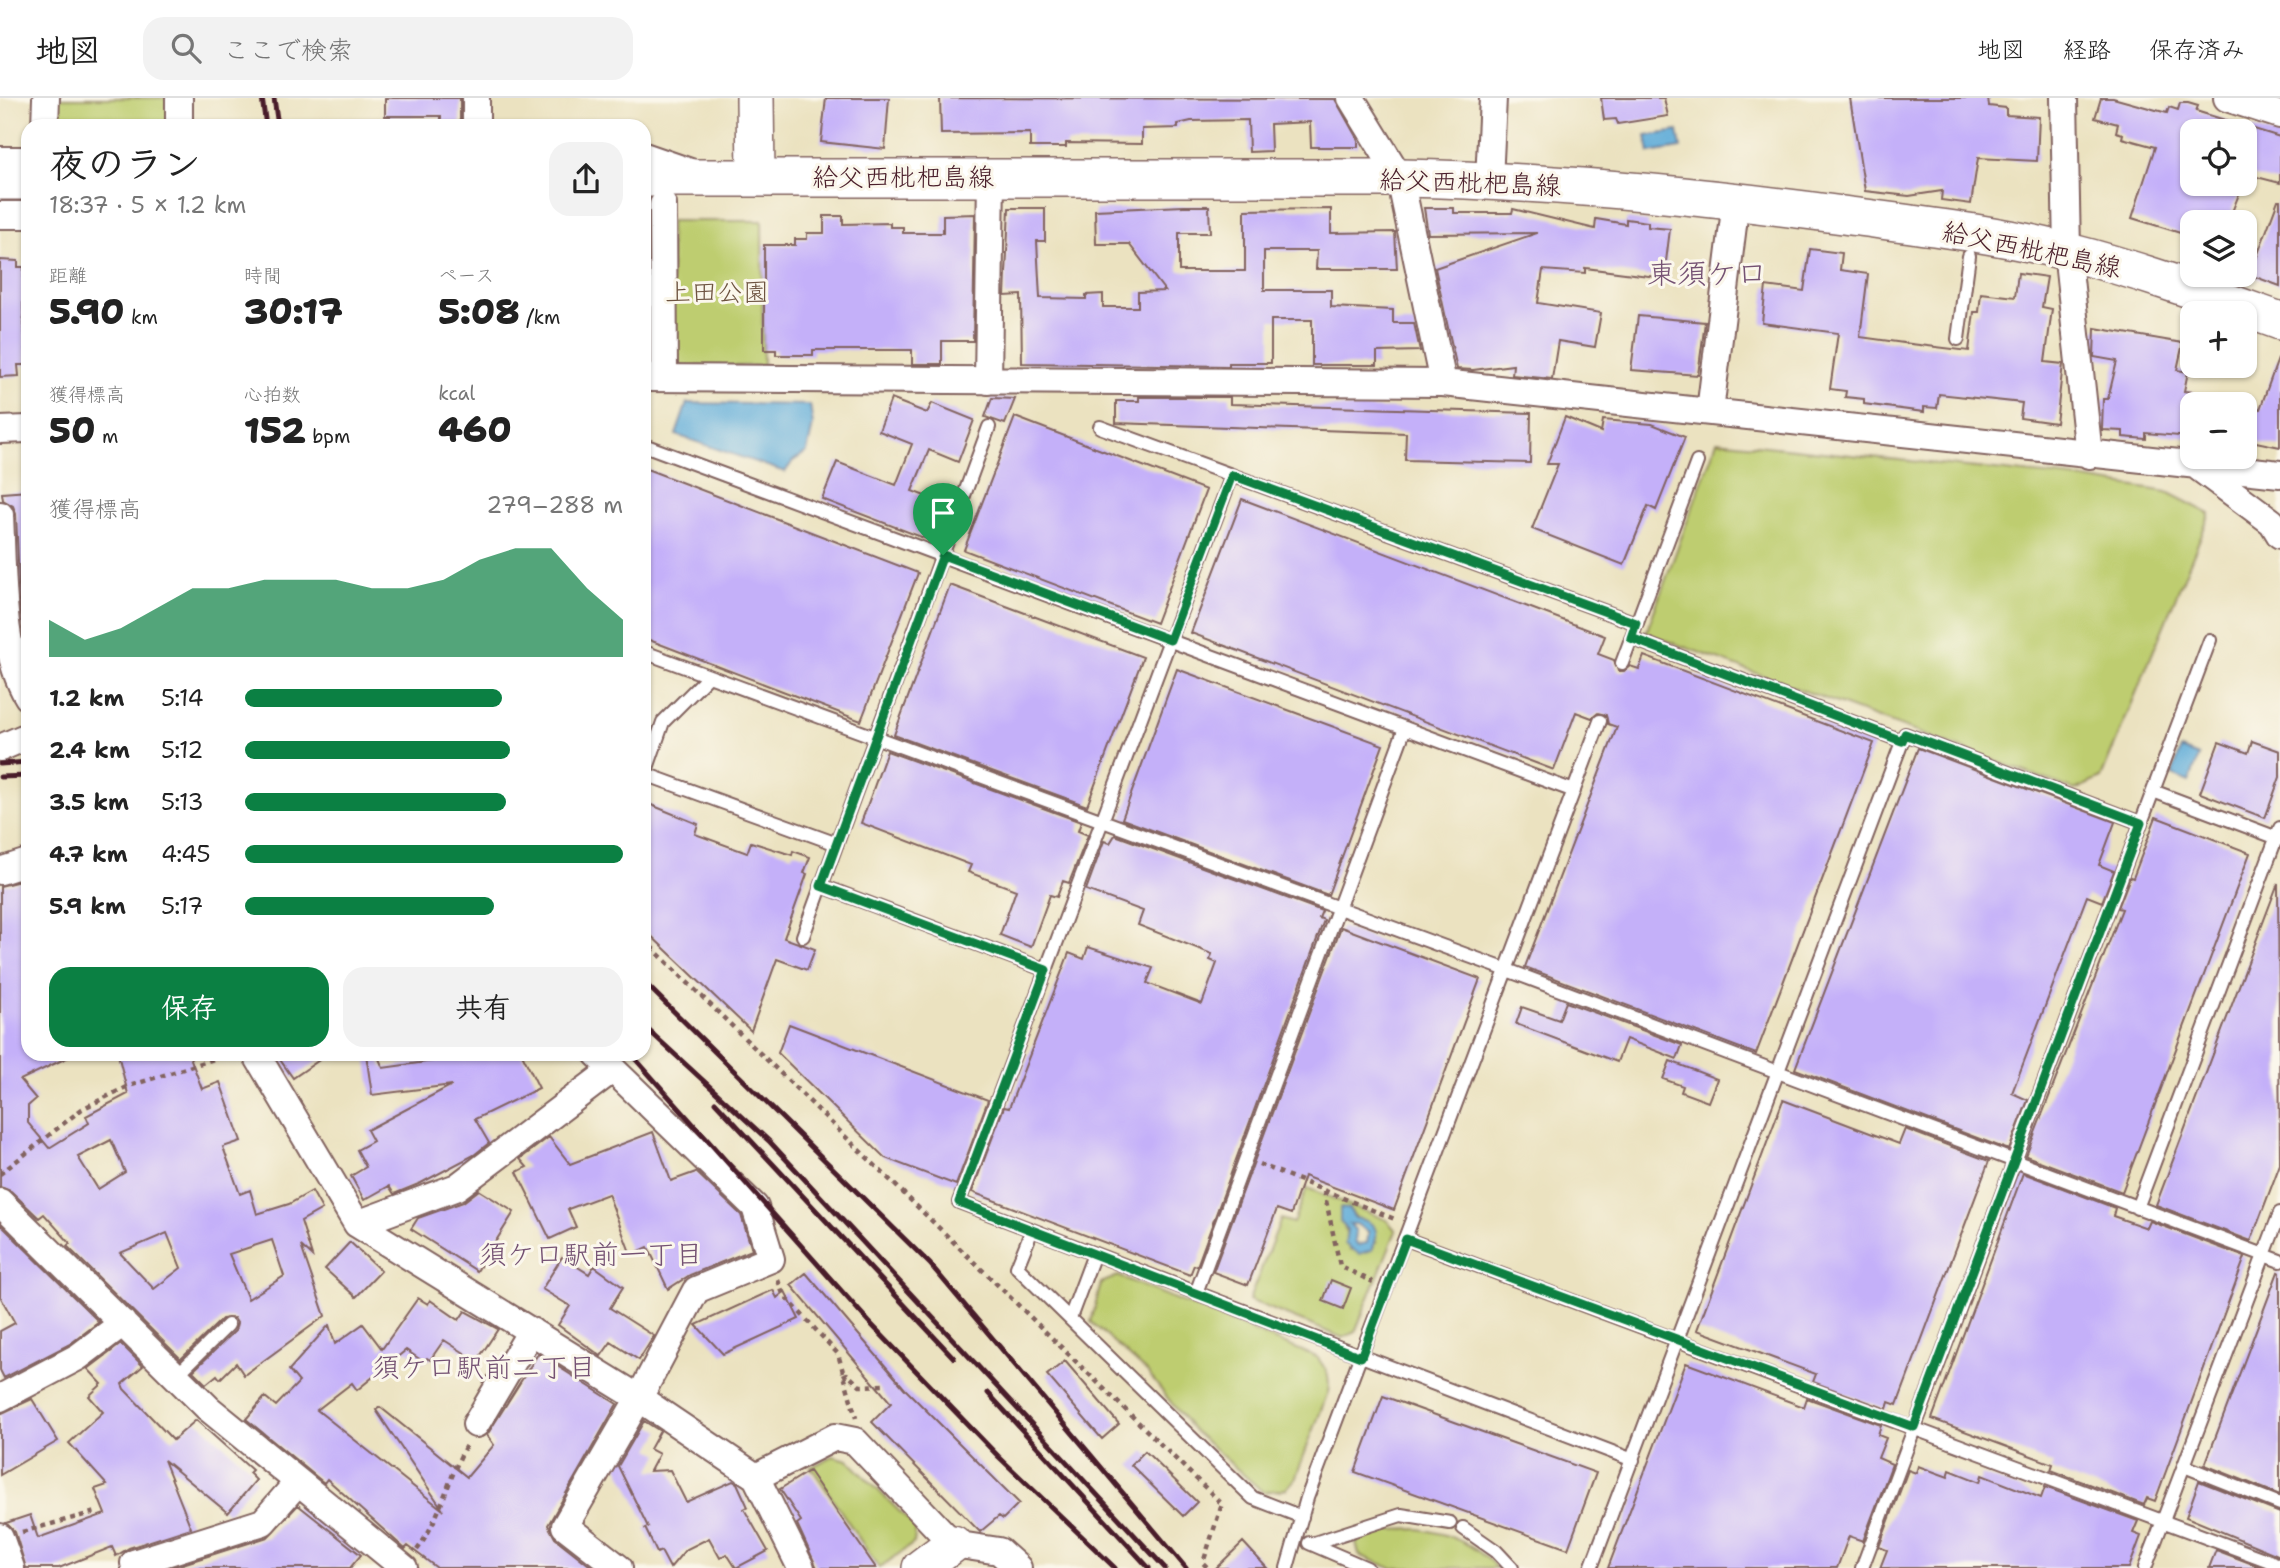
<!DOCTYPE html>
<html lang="ja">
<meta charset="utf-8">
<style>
:root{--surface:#fff;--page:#f2f2f2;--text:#222;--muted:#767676;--line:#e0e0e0;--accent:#0b8043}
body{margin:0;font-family:"Shantell Sans","Klee One",sans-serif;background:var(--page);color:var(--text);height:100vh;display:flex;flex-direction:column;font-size:26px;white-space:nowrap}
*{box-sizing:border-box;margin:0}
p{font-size:23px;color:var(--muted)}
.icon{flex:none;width:38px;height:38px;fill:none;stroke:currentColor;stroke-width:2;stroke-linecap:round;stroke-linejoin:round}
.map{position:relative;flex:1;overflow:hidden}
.panel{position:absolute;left:21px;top:21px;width:630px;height:942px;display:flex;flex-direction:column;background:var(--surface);border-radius:21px;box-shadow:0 2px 5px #0004}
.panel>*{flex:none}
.buttons{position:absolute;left:2180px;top:21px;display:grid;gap:14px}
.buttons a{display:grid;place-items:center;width:77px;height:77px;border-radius:14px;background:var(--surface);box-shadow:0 2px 5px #0004;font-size:35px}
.pin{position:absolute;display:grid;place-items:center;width:60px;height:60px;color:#fff;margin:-72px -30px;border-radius:50% 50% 50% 0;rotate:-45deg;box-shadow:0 0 7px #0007}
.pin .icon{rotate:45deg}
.round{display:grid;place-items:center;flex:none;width:74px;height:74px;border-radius:21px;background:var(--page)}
.head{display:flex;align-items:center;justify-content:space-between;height:119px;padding:0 28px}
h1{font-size:38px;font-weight:800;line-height:52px}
.figures{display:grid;grid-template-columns:repeat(3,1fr);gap:10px;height:119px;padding:7px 28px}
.figures div{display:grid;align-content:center}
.figures b{font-size:35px;font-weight:800}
.figures small{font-size:19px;font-weight:400}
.figures p{font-size:19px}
.chart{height:196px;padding:14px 28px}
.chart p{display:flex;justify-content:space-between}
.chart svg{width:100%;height:126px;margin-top:7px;fill:var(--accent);opacity:.7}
.cta{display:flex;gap:14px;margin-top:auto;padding:14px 28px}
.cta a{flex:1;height:80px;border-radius:21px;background:var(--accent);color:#fff;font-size:28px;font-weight:800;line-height:80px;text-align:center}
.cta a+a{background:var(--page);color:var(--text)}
ul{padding:0 28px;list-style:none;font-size:23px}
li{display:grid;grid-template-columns:112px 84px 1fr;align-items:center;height:52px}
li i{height:18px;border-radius:9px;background:var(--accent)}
header{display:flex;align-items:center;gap:42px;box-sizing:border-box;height:98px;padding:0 35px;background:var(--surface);border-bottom:2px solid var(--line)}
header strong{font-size:33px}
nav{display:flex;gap:38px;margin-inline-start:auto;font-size:24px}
.search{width:490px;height:63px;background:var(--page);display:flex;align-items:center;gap:18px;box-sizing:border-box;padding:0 24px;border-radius:21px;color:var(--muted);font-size:26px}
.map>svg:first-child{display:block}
.green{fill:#becd70;stroke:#84764e;stroke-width:2;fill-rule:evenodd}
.water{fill:#5eacd8;stroke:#546682;stroke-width:2;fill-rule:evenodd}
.building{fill:#c4b0f9;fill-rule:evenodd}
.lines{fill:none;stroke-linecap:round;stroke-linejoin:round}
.lane-casing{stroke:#82635f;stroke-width:16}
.street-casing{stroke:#82635f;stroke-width:30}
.secondary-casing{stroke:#82635f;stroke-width:40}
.path{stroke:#82635f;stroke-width:4.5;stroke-dasharray:5 5;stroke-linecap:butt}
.lane{stroke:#fff;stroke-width:12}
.street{stroke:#fff;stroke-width:26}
.secondary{stroke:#fff;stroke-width:37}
.rail{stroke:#4a1f2b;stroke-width:5}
.route-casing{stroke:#fff;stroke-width:14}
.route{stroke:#0b8043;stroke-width:9}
.labels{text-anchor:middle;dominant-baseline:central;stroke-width:6;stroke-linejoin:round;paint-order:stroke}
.street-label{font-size:26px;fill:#4a1f2b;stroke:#fbf7ec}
.park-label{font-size:26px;fill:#6d5340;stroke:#fbf7ec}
.neighbourhood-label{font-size:28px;fill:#755273;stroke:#fbf7ec}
.quarter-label{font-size:30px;fill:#755273;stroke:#fbf7ec}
</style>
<header>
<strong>地図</strong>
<div class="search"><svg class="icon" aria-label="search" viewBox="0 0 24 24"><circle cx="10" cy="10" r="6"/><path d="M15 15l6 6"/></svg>ここで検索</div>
<nav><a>地図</a><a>経路</a><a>保存済み</a></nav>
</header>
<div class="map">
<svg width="2280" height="1470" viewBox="0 0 2280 1470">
<rect width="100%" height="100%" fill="#fbf7ec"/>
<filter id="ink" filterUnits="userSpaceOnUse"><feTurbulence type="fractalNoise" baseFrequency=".0143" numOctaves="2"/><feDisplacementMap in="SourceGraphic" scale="14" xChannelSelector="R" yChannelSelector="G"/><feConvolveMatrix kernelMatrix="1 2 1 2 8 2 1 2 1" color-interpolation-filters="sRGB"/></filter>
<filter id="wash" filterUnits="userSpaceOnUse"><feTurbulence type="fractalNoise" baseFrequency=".00686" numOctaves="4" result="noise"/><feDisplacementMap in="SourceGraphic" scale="28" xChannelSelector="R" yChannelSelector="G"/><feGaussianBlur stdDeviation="1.57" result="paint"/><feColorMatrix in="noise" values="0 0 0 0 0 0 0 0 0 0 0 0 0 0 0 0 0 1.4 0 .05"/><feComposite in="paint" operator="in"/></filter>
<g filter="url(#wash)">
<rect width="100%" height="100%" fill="#ebe2c0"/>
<path class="green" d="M56,0H171L172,28H54Z
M670,123H762L763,268H680L672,262Z
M1717,343L2091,382L2167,394L2210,416L2101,680L2075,692L1646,535Z
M1307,1090L1387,1122L1396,1133L1355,1234L1343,1240L1249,1202L1281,1121L1293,1125ZM1349,1111L1376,1144L1350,1152L1344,1127Z
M1118,1178L1317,1259C1326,1271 1331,1278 1328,1294L1295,1381L1286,1391L1263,1394L1192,1331L1147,1274L1091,1224L1101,1185Z
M833,1358L848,1362L916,1430L914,1445L879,1470L811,1369Z
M1419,1431C1451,1436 1474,1446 1497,1470H1391L1359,1457L1356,1444L1383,1432Z"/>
<path class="water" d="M1678,33L1681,50L1649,55L1646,38Z
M687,305L810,307L813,327L807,354L793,363L785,374L676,337Z
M2181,651L2199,658L2189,684L2172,677Z
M1340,1110L1349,1111L1355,1120C1374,1123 1382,1131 1372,1152L1359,1156L1345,1146L1347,1131L1340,1124ZM1350,1126H1356L1369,1134L1367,1145L1358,1147L1355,1144L1356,1133Z"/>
<g id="blocks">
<path class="building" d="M385,0H460V28H441V18H385Z
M826,0H889L885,51L821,44Z
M940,0L1335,1L1358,42V49H1311L1310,24L1270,26L1271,53L1249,54L1248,22L1191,23L1178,26V30L1142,31V46L1066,45V49H1030V35L941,36Z
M1601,0H1664L1668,18L1618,26L1616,21L1604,22Z
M1850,0H1988L1989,8L2006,10V17L2039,19L2037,63L1978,60L1971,106L1941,102L1942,93L1909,98L1865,93Z
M2101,0H2113L2167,15L2169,9L2178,12L2180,5H2188L2198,8L2196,13L2280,39V85L2245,76V33H2193V75L2189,86H2243L2228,124H2193V139L2132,120L2155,49L2122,40L2123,36L2116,34L2118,26L2095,20Z
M2278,102H2280V188L2250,177Z
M1184,108H1209L1210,135H1179V173H1245V112L1331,111V135L1395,134L1397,171H1316L1317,153H1264V192H1331V209L1393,212V225H1414L1420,253L1377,254V267H1312V222H1271V265H1229V268L1022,265L1021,197L1005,198L1009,110H1045V143H1037L1040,200L1086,201V197L1103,196V209H1138V194L1165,193L1129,146H1096L1095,112Z
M1424,110H1454V115H1512L1513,111L1595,131L1596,121L1626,126V121L1648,124V129L1670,131L1664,180L1585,170V175L1543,172L1538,205L1601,215L1595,249L1558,243L1552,281L1512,277L1513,267L1473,272L1457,271L1435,170L1537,135L1428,136Z
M975,116L973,243H942V266H912V252H813V257H776V252H764V147H795V141H807V135H824V118H843V126L890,125V129H903V135H943V117Z
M1810,151L1842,155L1840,172L1868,176L1860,239L1911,246L1969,253L1974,214H1979L1981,195L2015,199L2018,175L2047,179L2042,209L2052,211L2045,264L2063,266L2056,325L2020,320L2022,305L1939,296L1937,310L1924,309V314L1864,306V301L1845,299L1846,293L1830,291L1838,235L1762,225L1766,188L1804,193Z
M0,162L18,163V169H24L23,210L27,267H18L19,278L0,279Z
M1638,218L1705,224L1698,277L1631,272Z
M2095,230L2183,245L2177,272L2188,274L2184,293L2194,294L2190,339L2146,335V341L2123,339V333L2102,332L2103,301H2108L2117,263L2094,259Z
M2278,261L2280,262V349L2251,343L2257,310L2260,311Z
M1139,299H1230V306L1531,315L1530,365L1405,362L1406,335L1116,325V303H1139Z
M992,300L1015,301L1005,326L985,319Z
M891,301L927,315L932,305L974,322L958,364L929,352L912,393L943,405L929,442L822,401L837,364L896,387L912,346L879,333Z
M1015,319L1206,392L1156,525L964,452Z
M1565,319L1601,334L1603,322L1652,326L1685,339L1656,412L1648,408L1624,467L1532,431L1558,366H1547Z
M644,370L918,475L861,623L644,540Z
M28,393L26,474L28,557L20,510L16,416L13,408L3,402L2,395Z
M1242,401L1605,538L1598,556L1614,562L1618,573H1624L1630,568L1639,571L1644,558L1874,645L1756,956L1525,869L1617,629L1608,626L1606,617L1598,615L1592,620L1576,614L1554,672L1191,535Z
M950,487L1143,559L1087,708L894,637Z
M1177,571L1383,647L1328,797L1122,721Z
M2252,643L2280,653V679L2265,720L2200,695L2219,644L2248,655Z
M1918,650L2115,724L2099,767L2114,773L2102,804L2087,798L2012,995L2028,1002L2009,1052L1795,971Z
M887,653L1081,724L1078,733L1088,737L1069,785L1063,783L1057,799L1050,797L1031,849L1000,837L1016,792L968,774L971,767L861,725Z
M644,704L698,726L695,736L747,755L751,744L792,757L793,753L810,759L804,775L807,776L784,840L815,851L807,872L777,861L751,933L644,831Z
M2156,719L2250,755L2122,1094L2026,1058L2122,811L2118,810L2130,779L2133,780Z
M1115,737L1322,813L1319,820L1324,822L1197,1168L1194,1167L1190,1177L972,1094L1004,1009L1009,1010L1069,855L1084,861L1088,849L1153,870L1147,885L1202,906L1217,865L1210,862L1212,856L1138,827L1143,813L1086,792L1104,743L1110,745Z
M28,781V956H75L20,982L36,1001L28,1008V1025L49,1050L89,1025L86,1018L128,996L118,956H189L202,991L220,984L241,1043L223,1049L240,1096L250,1092L257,1116L289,1106L312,1093L322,1111L301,1123L312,1158L301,1148L325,1218L244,1277L236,1265L220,1281L217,1277L206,1286L193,1273L235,1233L237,1225L234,1220L222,1221L181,1261L67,1148L70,1145L44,1116L39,1120L11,1093L0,1089V788ZM111,1042L125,1074L98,1091L78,1059ZM167,1135L181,1170L154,1191L120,1155ZM272,1142L284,1178L248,1201L229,1156Z
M2278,785L2280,1066L2251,1143L2156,1107Z
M1341,829L1480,881L1394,1112L1304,1078L1291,1116L1277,1111L1248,1187L1213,1174Z
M1566,904L1682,947L1677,961L1626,941L1617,964L1516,926L1522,909L1559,922Z
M789,926L988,1002L956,1087L885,1060L778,955Z
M276,956H328L293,980Z
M366,956H377L383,970L441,962L438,956H522L539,990L475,1021L489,1045L474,1057L421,1085L394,1096L389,1088L364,1102L351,1078L366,1069L357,1052L373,1043L367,1032L452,987L372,997Z
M1670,963L1717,981L1708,1004L1681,994L1683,988L1663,981Z
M1783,1002L1899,1046L1905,1031L1989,1063L1897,1307L1889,1304L1887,1311L1813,1284L1816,1276L1697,1232Z
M653,1034L671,1083L696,1074L741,1117L752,1152L690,1177L668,1191L648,1149L631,1157L608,1096L568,1111L576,1129L550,1141L517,1074L527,1069L520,1061L549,1039L570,1066Z
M2023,1075L2115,1110L2113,1118L2147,1130L2150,1123L2245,1159L2155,1403L2147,1400L2144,1407L2051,1372L2053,1366L1932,1321Z
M479,1092L514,1114L477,1173L411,1131L418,1120L463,1104Z
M0,1126L99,1224L70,1246L4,1280L0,1272V1233L15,1225L0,1198Z
M350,1144L381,1173L356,1199L325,1171Z
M562,1159L589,1176L594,1168L623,1189L610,1210L654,1238L639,1262L611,1244L601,1258L558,1227L570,1208L542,1191Z
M2278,1174L2280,1175V1397L2205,1367Z
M806,1175L905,1291L1019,1405L1003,1421L999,1418L980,1434L872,1324L891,1305L791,1187Z
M1331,1182L1351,1190L1343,1211L1323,1203Z
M773,1192L777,1200L785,1193L799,1221L723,1256L696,1227Z
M418,1200L428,1206L430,1202L459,1222L465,1213L498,1231L477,1263L444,1242L430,1262L427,1260L424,1264L406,1252L357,1292L352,1285L317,1312L443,1412L376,1312L380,1309L467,1379L494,1347L487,1337L538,1256L617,1306L548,1427L555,1440L593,1470H437L408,1448L405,1451L327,1381L324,1385L246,1321L265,1299L276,1308L299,1284L289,1272L329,1227L335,1246L363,1226L382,1251Z
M121,1246L143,1268L122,1286L124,1291L173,1342L196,1322L252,1372L249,1375L256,1382L228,1415L164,1362L191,1430L129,1450L116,1458L112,1449L59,1470H26L15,1434L6,1425L30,1417L38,1440L105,1416L95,1391L107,1387L69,1345L103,1314L89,1298L102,1286L88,1271Z
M1065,1263L1119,1326L1102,1341L1047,1277Z
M1686,1265L1804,1309L1807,1300L1881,1327L1878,1337L1886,1340L1878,1360L1892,1366L1863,1443L1849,1438L1837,1470H1608Z
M1383,1298L1596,1375L1568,1451L1355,1374Z
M32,1301L58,1343L0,1377V1316Z
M644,1323L660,1333L650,1351L659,1356L650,1373L670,1372L686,1404L733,1383L737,1385L748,1409L744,1411L768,1453L736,1470L727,1456L720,1460L709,1440L685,1452L670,1470L661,1453L657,1455L645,1430L648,1429L618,1368Z
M1145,1353L1197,1404L1183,1418L1131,1367Z
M1918,1368L1948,1379L1950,1372L1980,1384L1982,1377L2041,1400L2045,1389L2138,1423L2133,1435L2141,1438L2129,1470H1880L1887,1452L1879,1449L1908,1372L1916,1375Z
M809,1373L822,1392L876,1470H817L797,1426L801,1423L780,1391Z
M2199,1383L2280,1415V1458L2186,1419Z
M298,1407L361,1457L350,1470H170L268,1439Z
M1243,1444L1267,1470H1216Z
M2216,1452L2263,1470H2209Z"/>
</g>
</g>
<g filter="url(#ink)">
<use href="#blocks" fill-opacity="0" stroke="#82635f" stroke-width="2"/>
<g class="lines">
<defs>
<path id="lane" d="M1958,241L1969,158
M1100,329L1636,525
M644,347L1574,693
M1232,377L959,1104L1633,1362
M1631,540L1902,643
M644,554L1507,872L2280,1163
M1622,565L1697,364
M709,578L663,624L645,676L837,746
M2153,693L2210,542
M822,788L1046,872
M803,838L989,329
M2137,1110L2280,730
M1032,1132L1017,1169L1253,1400L1302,1419
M1406,1141L2280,1467
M1196,1195L1405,630
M1070,1220L1094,1156
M176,1278L228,1227
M2184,1368L2280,1406
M1463,1430L1496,1453L1512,1470
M1309,1445L1367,1470
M1311,1446L1401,1417L1450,1425
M1287,1470L1307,1400L1600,623
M1591,1470L1905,636L2141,725
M1862,1470L2153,693L2280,741
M2145,1470L2280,1115"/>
<path id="street" d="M179,0V28
M476,0V28
M1351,0L1400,80L1443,285
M2064,0L2067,153L2089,357
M2227,0L2280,17
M45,28L46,0
M644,58L693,75
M0,62H28
M1489,82L1493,0
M663,107L664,278
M0,117H28
M644,280L1443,285L2280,376
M988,283L991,79
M1710,313L1736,103
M0,332L28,331
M2198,369L2272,424L2280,437
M0,417C3,471 0,555 28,599
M0,650L28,638
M0,773L28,764
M256,956L357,1126L639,1300L756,1379L801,1470
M597,956L755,1109L771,1161L696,1192L639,1300L565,1428L619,1470
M0,1104L208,1310L404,1470
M357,1126L457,1089L613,971
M0,1300L78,1259L123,1225
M476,1326L531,1233
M756,1379L835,1339L855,1343L953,1446L999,1453L1018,1470
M0,1439L11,1470
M135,1470L134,1465L263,1424L297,1385"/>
<path id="secondary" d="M755,0L756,78
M644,80H1400C1548,83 1696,97 1843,117C1918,127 1995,135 2068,154C2140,172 2210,198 2280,223
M0,83H28
M921,1470L953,1446"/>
</defs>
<use href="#lane" class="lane-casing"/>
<use href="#street" class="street-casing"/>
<use href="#secondary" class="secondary-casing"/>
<path class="path" d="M644,842L1222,1406L1203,1465L1208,1470
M1259,1066L1397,1122
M0,1076L82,1011L126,989L230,956
M1324,1093L1340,1168L1373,1184
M778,1182L783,1196L838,1256L856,1320
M843,1278L847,1276L860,1288L886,1287
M22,1434L99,1413
M417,1452C440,1421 448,1381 466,1347"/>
<use href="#lane" class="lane"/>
<use href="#street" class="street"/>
<use href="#secondary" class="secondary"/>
<path class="rail" d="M262,0L266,28
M274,0L278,28
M0,666L28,664
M0,679L28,678
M644,884L930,1166L1186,1470
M644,928L770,1044L1165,1470
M631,956L869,1224L999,1359L1115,1470
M715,1004L954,1260
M988,1295L1149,1470"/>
</g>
</g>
<g class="lines" filter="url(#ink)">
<defs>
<path id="route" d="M1232,377L1636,525L1631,540L1902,643L1905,636L2141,725L1914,1329L1406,1141L1361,1259L959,1104L1046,872L821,788L943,457L1170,542Z"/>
</defs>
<use href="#route" class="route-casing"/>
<use href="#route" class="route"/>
</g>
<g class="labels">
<g class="street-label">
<text x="903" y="78">給父西枇杷島線</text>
<text transform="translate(1470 84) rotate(2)">給父西枇杷島線</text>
<text transform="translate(2032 151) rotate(12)">給父西枇杷島線</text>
</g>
<g class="park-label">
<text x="717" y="193">上田公園</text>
</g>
<g class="neighbourhood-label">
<text x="591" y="1156">須ケ口駅前一丁目</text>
<text x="484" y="1269">須ケ口駅前二丁目</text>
</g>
<g class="quarter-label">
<text x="1707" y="175">東須ケ口</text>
</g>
</g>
</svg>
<div class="buttons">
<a><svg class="icon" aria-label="locate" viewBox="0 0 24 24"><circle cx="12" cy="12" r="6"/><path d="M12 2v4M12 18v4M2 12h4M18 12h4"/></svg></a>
<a><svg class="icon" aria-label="layers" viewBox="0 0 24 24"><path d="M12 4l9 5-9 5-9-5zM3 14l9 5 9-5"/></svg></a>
<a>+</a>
<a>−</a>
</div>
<div class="pin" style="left:943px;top:457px;background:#1e9e55"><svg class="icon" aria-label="arrive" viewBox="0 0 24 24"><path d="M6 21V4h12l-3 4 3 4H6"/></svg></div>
<section class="panel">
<div class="head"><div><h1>夜のラン</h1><p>18:37 · 5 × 1.2 km</p></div><a class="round"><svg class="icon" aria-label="share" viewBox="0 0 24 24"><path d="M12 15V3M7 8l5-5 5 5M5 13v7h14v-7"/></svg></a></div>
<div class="figures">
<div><p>距離</p><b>5.90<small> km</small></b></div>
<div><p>時間</p><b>30:17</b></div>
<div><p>ペース</p><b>5:08<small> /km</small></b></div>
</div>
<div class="figures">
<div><p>獲得標高</p><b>50<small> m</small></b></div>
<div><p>心拍数</p><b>152<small> bpm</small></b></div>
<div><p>kcal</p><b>460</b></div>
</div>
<div class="chart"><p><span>獲得標高</span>279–288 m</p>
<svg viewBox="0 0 160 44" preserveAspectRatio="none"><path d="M0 44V31L10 38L20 34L30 27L40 20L50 20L60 17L70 17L80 17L90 20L100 20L110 17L120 10L130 6L140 6L150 20L160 31V44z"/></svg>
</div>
<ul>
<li><b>1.2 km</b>5:14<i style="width:68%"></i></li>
<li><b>2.4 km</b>5:12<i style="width:70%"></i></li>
<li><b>3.5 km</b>5:13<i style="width:69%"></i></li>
<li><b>4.7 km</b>4:45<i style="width:100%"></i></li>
<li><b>5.9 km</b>5:17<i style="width:66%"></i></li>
</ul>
<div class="cta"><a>保存</a><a>共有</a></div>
</section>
</div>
